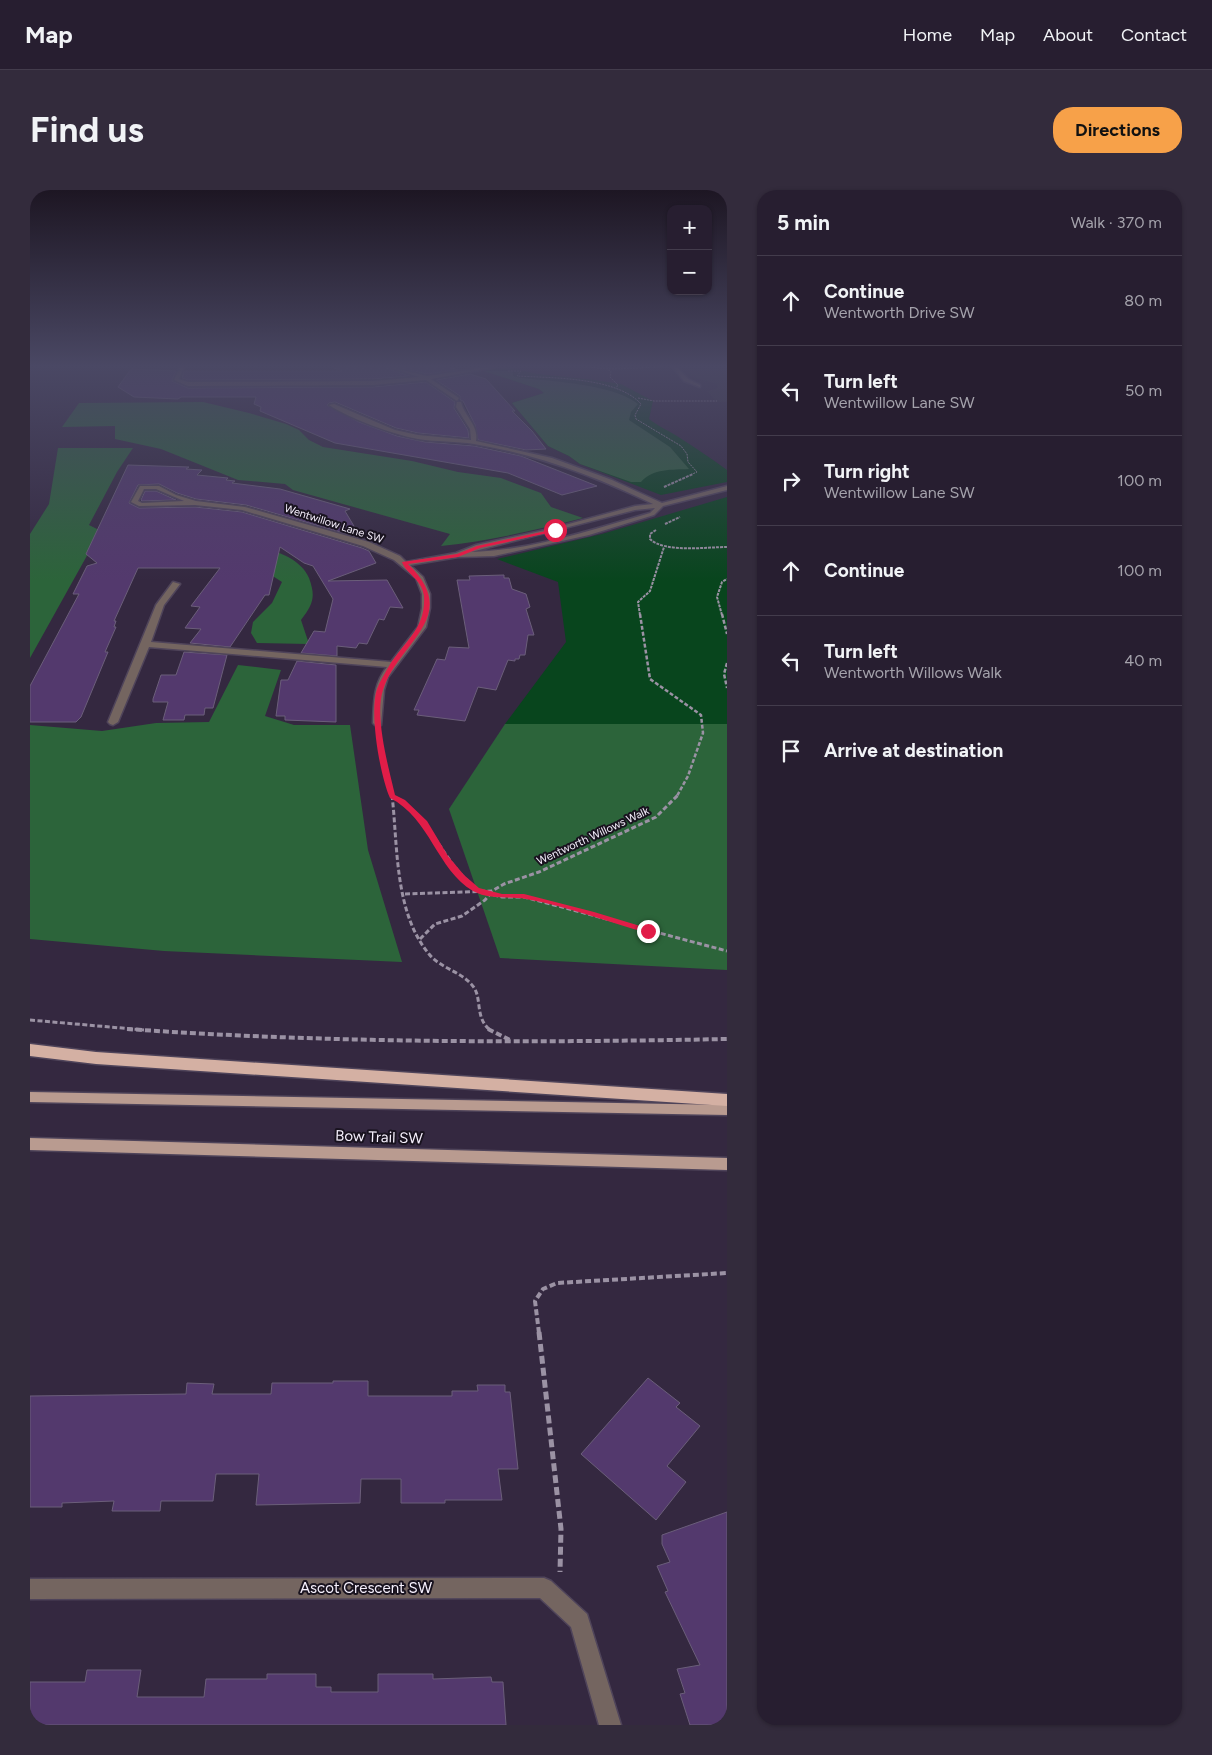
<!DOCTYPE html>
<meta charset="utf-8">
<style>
:root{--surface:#271e30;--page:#332b3c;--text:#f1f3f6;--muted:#a4a2ab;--line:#433c4c;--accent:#f7a149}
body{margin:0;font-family:Figtree,sans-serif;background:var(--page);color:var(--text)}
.controls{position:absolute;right:15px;top:15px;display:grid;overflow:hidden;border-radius:10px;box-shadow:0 1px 4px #0004}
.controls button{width:45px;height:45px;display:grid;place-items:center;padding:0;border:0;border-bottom:1px solid var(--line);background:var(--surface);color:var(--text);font:25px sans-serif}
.stop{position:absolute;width:15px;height:15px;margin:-11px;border:4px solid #e11d48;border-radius:50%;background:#fff}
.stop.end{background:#e11d48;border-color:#fff;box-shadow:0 1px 5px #0008}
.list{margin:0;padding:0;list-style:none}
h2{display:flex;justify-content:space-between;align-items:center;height:65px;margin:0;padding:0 20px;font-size:21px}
h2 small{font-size:16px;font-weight:400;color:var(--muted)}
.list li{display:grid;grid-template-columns:32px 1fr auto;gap:15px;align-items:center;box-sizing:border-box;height:90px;padding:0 20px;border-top:1px solid var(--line)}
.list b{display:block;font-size:19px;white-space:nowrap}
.list p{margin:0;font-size:16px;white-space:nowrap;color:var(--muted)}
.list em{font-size:16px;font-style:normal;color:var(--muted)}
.icon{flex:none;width:28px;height:28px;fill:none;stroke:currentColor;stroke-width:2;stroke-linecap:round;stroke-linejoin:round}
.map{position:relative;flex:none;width:697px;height:1535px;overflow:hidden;border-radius:20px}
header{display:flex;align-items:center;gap:30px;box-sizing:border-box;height:70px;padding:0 25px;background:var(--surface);border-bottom:1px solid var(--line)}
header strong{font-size:24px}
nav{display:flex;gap:28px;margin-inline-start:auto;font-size:18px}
.intro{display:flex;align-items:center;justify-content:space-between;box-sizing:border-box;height:120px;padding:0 30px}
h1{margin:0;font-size:35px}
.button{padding:12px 22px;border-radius:20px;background:var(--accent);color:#111;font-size:18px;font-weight:700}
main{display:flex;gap:30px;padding:0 30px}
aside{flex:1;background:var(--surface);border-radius:20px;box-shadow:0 1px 4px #0004}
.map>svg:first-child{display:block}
.education{fill:#393242}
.green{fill:#08451d}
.forest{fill:#2c643a}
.building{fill:#53396d;stroke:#6b5e7a}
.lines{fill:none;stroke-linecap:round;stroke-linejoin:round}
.minor-casing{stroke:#4f445a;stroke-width:3}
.major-casing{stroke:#4f445a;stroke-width:3}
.highway-casing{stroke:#4f445a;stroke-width:3}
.path-far5{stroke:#9b92a4;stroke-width:1;stroke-dasharray:2 1;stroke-linecap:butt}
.path-far4{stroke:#9b92a4;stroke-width:2;stroke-dasharray:3 1;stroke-linecap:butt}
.path-far3{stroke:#9b92a4;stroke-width:2.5;stroke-dasharray:4 2;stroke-linecap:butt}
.path-far2{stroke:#9b92a4;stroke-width:3;stroke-dasharray:5 2.5;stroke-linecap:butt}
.path-far1{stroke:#9b92a4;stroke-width:4;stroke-dasharray:6 3;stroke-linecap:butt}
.path{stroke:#9b92a4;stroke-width:5;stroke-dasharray:8 4;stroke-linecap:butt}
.minor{fill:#746560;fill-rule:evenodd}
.major{fill:#b99b90;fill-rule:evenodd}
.highway{fill:#d4b0a3;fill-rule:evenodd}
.route{fill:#e11d48}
.labels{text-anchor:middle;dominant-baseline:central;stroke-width:4;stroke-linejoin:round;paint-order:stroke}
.far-street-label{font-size:11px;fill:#f6f0fd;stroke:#19131f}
.near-street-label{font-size:15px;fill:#f6f0fd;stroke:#19131f}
</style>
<header>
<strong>Map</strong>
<nav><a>Home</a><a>Map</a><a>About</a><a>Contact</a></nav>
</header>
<div class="intro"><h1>Find us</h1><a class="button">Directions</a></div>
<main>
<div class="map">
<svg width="697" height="1535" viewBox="0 0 697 1535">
<rect width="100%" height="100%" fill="#342840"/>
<path class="education" d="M653,177H697V212H687L677,201L688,198L687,194L663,187Z"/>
<g class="green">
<path d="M478,177L507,184L565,190L591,194L623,211L619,229C629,237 640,241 650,248C666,258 682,269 697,280V292L631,305L550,274L539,266L518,256L482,213L514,203L509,199L454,181Z"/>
<path d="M697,307V535L475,534L536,452L528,392L467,369L572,344Z"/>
</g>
<g class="forest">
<path d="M454,181H480L483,183V186C493,189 503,189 514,190C540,193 587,197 608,214L601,222L599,230L640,257L659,279C642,280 623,278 611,292H601L550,274L539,266L518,256L482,213L514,203L509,199Z"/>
<path d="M173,212L219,223L256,234L269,240L279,250L293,257L382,271L428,282L471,288L511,303L521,317L553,328C506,340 460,351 411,356L420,344L263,300L255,294L208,290L131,259L85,249V236L32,237L49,213Z"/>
<path d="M28,258H103L87,282L59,335L71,341C97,343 124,346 150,348C185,351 264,351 279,388C286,407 283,414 271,430L279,454L227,453L221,443L223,432L242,413L252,392L238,383L59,362L0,468V344L19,314Z"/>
<path d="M208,475L251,480L235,526L264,535H320L338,660L372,772L134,761L0,749V535L72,541L126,533L179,532Z"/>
<path d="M475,534H697V780L470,768L419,619Z"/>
</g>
<g class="building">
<path d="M302,177H357L358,179L380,186L343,189L158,190L152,188L154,181H312Z"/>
<path d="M365,177H419L428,180L397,184Z"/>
<path d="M101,179L146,181L142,191L158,198L343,197L396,192L425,212L424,218L438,240L439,248L388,243L366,238L305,212L299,213L297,215L329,232L367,246L395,252L444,256L491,266L567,296L532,305L478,283L305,253L230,221L231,217L224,214L226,207H151L148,209L104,207L88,197Z"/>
<path d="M440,184L456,189L485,221H482L502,241L516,259L496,260L448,250L445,235L433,211L430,210V206L406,190Z"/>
<path d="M98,275L159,277L156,279L172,280L167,285L198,288L196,290L205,291L202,293L250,299L320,319L315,321L331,348L216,315L166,309L147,303L129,294L108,295L99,313L109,318L165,317L212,322L332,358L339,361L346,373L298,391L357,390L373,418L360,417L354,430L349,429L337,454L329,453L326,458L307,456V466L271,463L284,441L295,442L303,409L283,376L274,373L250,357L239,405H235L200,457L160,453L171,439L155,438L170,417L161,416L190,378H108L84,431H86L84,437H86L75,462H78L51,527L46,532H0V496L49,404H43L57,376L67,373L56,364Z"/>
<path d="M115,301H126L146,310L112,311L111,310Z"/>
<path d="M474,385V388H479L482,399L496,404L500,417L496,419L504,445H498L495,465H490L489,469H485V471L478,470L466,500L448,497L435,531L387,525L389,520H384L407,469L415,470L419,457L439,458L427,390H440L439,386Z"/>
<path d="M154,462L197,465L183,518H175L174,525H155L154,530H133L138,512H123V509L131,485H146Z"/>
<path d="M267,471L306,475V532L255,530V526H246L251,490H258Z"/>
<path d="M618,1188L650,1213L646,1217L670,1236L637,1276L656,1292L626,1330L551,1264Z"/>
<path d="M303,1191H338V1206H422V1201H448L447,1195H475V1202H480L488,1279H468L472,1310H415V1313H371V1289H331L330,1313L226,1315L229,1284H186L183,1311H131L130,1321H82L84,1311L32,1313V1317H0V1206L156,1204L157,1193L184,1194L182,1204H241L242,1193H303Z"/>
<path d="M697,1322V1535H660L650,1504L655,1503L647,1479L670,1475L635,1402L638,1401L627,1376L640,1372L632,1354V1345Z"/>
<path d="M57,1480H111L107,1507H174L176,1489H237V1484H286V1497H301V1502H348V1484H403V1489L461,1487L462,1492H473L476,1535H0V1492H55Z"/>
</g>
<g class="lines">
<g class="minor-casing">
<g id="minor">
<path d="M150,177H154L149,189L158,192L343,191L389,187L359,177L397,186L458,177H466L401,189L429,208L427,211L396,190L343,195L158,196L144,190Z"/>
<path d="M643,177H647L658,189L670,195V197L654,191Z"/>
<path d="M427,212H431C434,226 449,235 446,251L522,268L582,290L632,313L697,296V300L633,316L624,325L559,345L464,366L428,367L380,375L393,387L400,404V418L396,437L358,487L354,500L351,535H345L343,533C344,512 343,495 357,477L119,457L88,532L83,535L80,534L78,532L126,415L143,392L150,394L134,415L121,452L361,472L388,437L392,418V404L386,388L364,370L333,356L212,320L165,315L109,316L101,312L110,296H129L146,305L166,311L215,317L339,352L370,366L376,372L426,363L446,355L524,338L605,316L623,314C564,286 509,265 444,254C426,251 406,252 388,249C365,245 318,228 299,215L304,214L365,240L388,245L441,250L440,239L426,217ZM114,299H126L154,311L112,313L108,311ZM625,318L620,323C564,339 499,361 441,362L605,320Z"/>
<path d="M514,1388L521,1391L557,1424L591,1535H569L541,1437L510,1408L0,1409V1389Z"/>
</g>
</g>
<g class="major-casing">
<g id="major">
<path d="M0,902L697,915V925L0,912Z"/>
<path d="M0,948L697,968V980L0,960Z"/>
</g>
</g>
<g class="highway-casing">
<path id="highway" d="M0,854L66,862L697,904V916L66,874L0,866Z"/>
</g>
<g class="path-far5">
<path d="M555,177L582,179L631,177"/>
<path d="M578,180L581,181L580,187L588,195L586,198"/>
<path d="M478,181H491L487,186C522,188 587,187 611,214L605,225L606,229L651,256L657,264L658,272L667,282L660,285"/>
<path d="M608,208L624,211H687"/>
</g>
<g class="path-far4">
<path d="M634,297L663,284"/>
<path d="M635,334L650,327"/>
<path d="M626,340L620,344V349C634,363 678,357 697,357"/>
<path d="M610,425L608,412L620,401L634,357"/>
<path d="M692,425L687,407L692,392L697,389"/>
</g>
<g class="path-far3">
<path d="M610,424L620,489L671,525L673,543L658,586L647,606"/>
<path d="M692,424L697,444"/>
<path d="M697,473L694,484L697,498"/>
<path d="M350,549L362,606"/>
</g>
<g class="path-far2">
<path d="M362,605C368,656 364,722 399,764C410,778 430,781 442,795C453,807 444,827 460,840"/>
<path d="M362,606C403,626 412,676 450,701"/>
<path d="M456,703L472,707H494L697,761"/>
<path d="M375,704L462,701L474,694L509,682L626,627L648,605"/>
<path d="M390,749L405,734L432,726L455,710L460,704"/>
<path d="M0,830L114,840"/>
</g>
<g class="path-far1">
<path d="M97,839C297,853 497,853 697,849"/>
<path d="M458,839L482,851"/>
<path d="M509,1143L505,1111L513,1099L527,1093L697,1083"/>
</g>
<path class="path" d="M509,1142L531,1339L530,1382"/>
<use href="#minor" class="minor"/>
<use href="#major" class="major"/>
<use href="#highway" class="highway"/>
</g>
<linearGradient id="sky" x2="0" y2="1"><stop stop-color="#1d1623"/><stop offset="0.45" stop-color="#4a4864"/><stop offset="1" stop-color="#4a4864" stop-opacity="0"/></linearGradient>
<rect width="697" height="391" fill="url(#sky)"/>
<path class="route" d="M525,339L527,341L450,358L428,367L378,374C433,427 368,452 353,500C344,526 359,579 365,605L375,610L397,631L418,666L434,685L449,698L472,704H494L564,722L620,739V742L618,743C577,732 537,716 496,709C478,706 459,710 443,701C407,680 400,628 360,608C350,586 339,522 347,499C350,491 355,483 359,476C374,451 396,439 394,406C392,389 376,384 372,372L427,364L447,356Z"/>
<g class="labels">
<g class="far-street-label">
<text transform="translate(304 334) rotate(18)">Wentwillow Lane SW</text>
<text transform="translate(563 646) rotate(-25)">Wentworth Willows Walk</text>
</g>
<g class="near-street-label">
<text transform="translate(349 947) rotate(2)">Bow Trail SW</text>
<text x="336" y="1398">Ascot Crescent SW</text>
</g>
</g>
</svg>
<div class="controls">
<button>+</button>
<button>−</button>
</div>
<div class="stop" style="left:525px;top:340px"></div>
<div class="stop end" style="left:618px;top:741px"></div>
</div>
<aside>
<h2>5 min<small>Walk · 370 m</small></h2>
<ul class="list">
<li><svg class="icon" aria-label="ahead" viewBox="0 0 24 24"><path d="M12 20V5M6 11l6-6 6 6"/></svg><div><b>Continue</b><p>Wentworth Drive SW</p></div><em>80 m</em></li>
<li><svg class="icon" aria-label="left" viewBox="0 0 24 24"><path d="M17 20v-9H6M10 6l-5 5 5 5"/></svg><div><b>Turn left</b><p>Wentwillow Lane SW</p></div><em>50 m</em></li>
<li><svg class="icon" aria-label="right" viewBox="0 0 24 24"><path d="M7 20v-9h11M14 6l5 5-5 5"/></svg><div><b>Turn right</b><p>Wentwillow Lane SW</p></div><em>100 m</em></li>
<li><svg class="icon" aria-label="ahead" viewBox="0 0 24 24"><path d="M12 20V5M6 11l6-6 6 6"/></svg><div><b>Continue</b></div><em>100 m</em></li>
<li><svg class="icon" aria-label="left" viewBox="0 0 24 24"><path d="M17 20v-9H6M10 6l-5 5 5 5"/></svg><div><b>Turn left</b><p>Wentworth Willows Walk</p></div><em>40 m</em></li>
<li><svg class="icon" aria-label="arrive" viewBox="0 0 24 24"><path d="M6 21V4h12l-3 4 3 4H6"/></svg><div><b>Arrive at destination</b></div></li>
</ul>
</aside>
</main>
